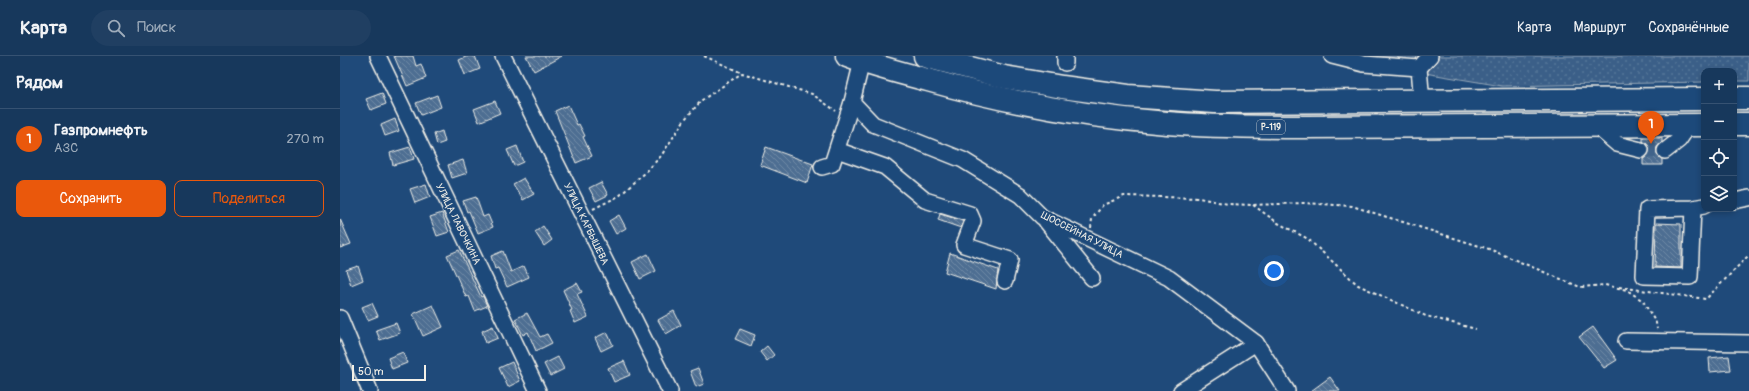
<!DOCTYPE html>
<html lang="ru">
<meta charset="utf-8">
<style>
:root{--surface:#17385c;--page:#203f62;--text:#f1f3f6;--muted:#9eacbb;--line:#365272;--accent:#ea580c}
body{margin:0;font-family:Pangolin,sans-serif;background:var(--page);color:var(--text)}
.controls{position:absolute;right:12px;top:12px;display:grid;overflow:hidden;border-radius:8px;box-shadow:0 2px 6px #0003}
.controls button{width:36px;height:36px;display:grid;place-items:center;padding:0;border:0;border-bottom:1px solid var(--line);background:var(--surface);color:var(--text);font:20px sans-serif}
.scale{position:absolute;left:12px;bottom:10px;width:74px;box-sizing:border-box;padding-left:4px;border:2px solid #f4f1e8;border-top:0;font-size:11px;line-height:14px;white-space:nowrap;color:#f4f1e8;-webkit-text-stroke:3px #1f4a7a;paint-order:stroke}
.you{position:absolute;left:934px;top:215px;width:14px;height:14px;margin:-10px;border:3px solid #fff;border-radius:50%;background:#1a73e8;box-shadow:0 0 0 6px #1a73e833}
.badge{display:grid;place-items:center;width:26px;height:26px;border-radius:50%;background:var(--accent);color:#fff;font-size:13px;font-weight:700}
.pin{position:absolute;translate:-50% -33px;filter:drop-shadow(0 1px 2px #0008)}
.pin::after{content:'';position:absolute;top:21px;width:14px;height:12px;background:inherit;clip-path:polygon(0 0,100% 0,50% 100%)}
.list{margin:0;padding:0;list-style:none}
h2{display:flex;justify-content:space-between;align-items:center;height:52px;margin:0;padding:0 16px;font-size:17px}
h2 small{font-size:13px;font-weight:400;color:var(--muted)}
.list li{display:grid;grid-template-columns:26px 1fr auto;gap:12px;align-items:center;box-sizing:border-box;height:60px;padding:0 16px;border-top:1px solid var(--line)}
.list b{display:block;font-size:15px;white-space:nowrap}
.list p{margin:0;font-size:13px;white-space:nowrap;color:var(--muted)}
.list em{font-size:13px;font-style:normal;color:var(--muted)}
.actions{display:flex;gap:8px;padding:12px 16px}
.actions a{flex:1;padding:9px 0;border:1px solid var(--accent);border-radius:8px;text-align:center;font-size:14px;color:var(--accent)}
.actions .main{background:var(--accent);color:#fff}
.icon{flex:none;width:22px;height:22px;fill:none;stroke:currentColor;stroke-width:2;stroke-linecap:round;stroke-linejoin:round}
.map{position:relative;flex:none;width:1409px;height:335px;overflow:hidden}
header{display:flex;align-items:center;gap:24px;box-sizing:border-box;height:56px;padding:0 20px;background:var(--surface);border-bottom:1px solid var(--line)}
header strong{font-size:19px}
nav{display:flex;gap:22px;margin-inline-start:auto;font-size:14px}
.search{width:280px;height:36px;background:var(--page);display:flex;align-items:center;gap:10px;box-sizing:border-box;padding:0 14px;border-radius:22px;color:var(--muted);font-size:15px}
main{display:flex}
aside{flex:1;background:var(--surface)}
.map>svg:first-child{display:block}
.green{fill:url(#green-dots);stroke:#97a8b8}
.building{fill:url(#building-back-hatch);stroke:#f4f1e8}
.lines{fill:none;stroke-linecap:round;stroke-linejoin:round}
.minor-tunnel{stroke:#3f638a;stroke-width:15;stroke-dasharray:15 8;stroke-linecap:butt}
.minor-casing{stroke:#f4f1e8;stroke-width:18}
.highway-casing{stroke:#f4f1e8;stroke-width:25}
.path{stroke:#f4f1e8;stroke-width:2;stroke-dasharray:3 3;stroke-linecap:butt}
.minor{stroke:#1f4a7a;stroke-width:15}
.highway{stroke:#1f4a7a;stroke-width:22}
.labels{text-anchor:middle;dominant-baseline:central;stroke-width:3.5;stroke-linejoin:round;paint-order:stroke}
.shield{fill:#1f4a7a;stroke:#b4bfc7;stroke-width:1}
.shield-label{font-size:9px;font-weight:bold;fill:#f4f1e8}
.street-label{font-size:10px;fill:#f4f1e8;stroke:#1f4a7a}
</style>
<header>
<strong>Карта</strong>
<div class="search"><svg class="icon" aria-label="search" viewBox="0 0 24 24"><circle cx="10" cy="10" r="6"/><path d="M15 15l6 6"/></svg>Поиск</div>
<nav><a>Карта</a><a>Маршрут</a><a>Сохранённые</a></nav>
</header>
<main>
<aside>
<h2>Рядом<small></small></h2>
<ul class="list">
<li><span class="badge">1</span><div><b>Газпромнефть</b><p>АЗС</p></div><em>270 m</em></li>
</ul>
<div class="actions"><a class="main">Сохранить</a><a>Поделиться</a></div>
</aside>
<div class="map">
<svg width="1409" height="335" viewBox="0 0 1409 335">
<defs>
<pattern id="green-dots" width="8" height="8" patternUnits="userSpaceOnUse"><rect width="8" height="8" fill="#3a5f88"/><path d="M2 2h.1M6 6h.1" fill="none" stroke="#577699" stroke-width="1.8" stroke-linecap="round"/></pattern>
<pattern id="building-back-hatch" width="6" height="6" patternUnits="userSpaceOnUse"><rect width="6" height="6" fill="#4d6e92"/><path d="M-1 5l2 2M0 0l6 6M5-1l2 2" fill="none" stroke="#708aa6"/></pattern>
</defs>
<rect width="100%" height="100%" fill="#1f4a7a"/>
<filter id="ink" filterUnits="userSpaceOnUse"><feTurbulence type="fractalNoise" baseFrequency=".025" numOctaves="2"/><feDisplacementMap in="SourceGraphic" scale="8" xChannelSelector="R" yChannelSelector="G"/><feConvolveMatrix kernelMatrix="1 2 1 2 8 2 1 2 1" color-interpolation-filters="sRGB"/></filter>
<g filter="url(#ink)">
<path class="green" d="M983,0H1409V25H1394V15H1364V26L1162,30Z"/>
<g class="building">
<path d="M54,0H73L76,10L81,8L86,22L67,30Z"/>
<path d="M128,0H135L140,13L125,19L119,4Z"/>
<path d="M186,0H222L194,15Z"/>
<path d="M42,37L46,48L31,54L26,43Z"/>
<path d="M97,39L101,51L81,59L76,47Z"/>
<path d="M155,45L160,57L139,66L134,53Z"/>
<path d="M228,49L237,69L239,68L245,80L243,81L252,100L236,107L215,55Z"/>
<path d="M55,63L59,75L45,80L41,69Z"/>
<path d="M102,75L105,86L97,89L94,78Z"/>
<path d="M1303,82H1322V86L1317,91L1316,96L1318,100L1322,103V109H1303V103L1308,100L1310,96V91L1303,85Z"/>
<path d="M177,90L183,106L174,110L167,94Z"/>
<path d="M70,91L74,103L53,109L50,97Z"/>
<path d="M426,91L473,108L467,127L420,109Z"/>
<path d="M123,104L127,117L112,122L108,109Z"/>
<path d="M184,122L194,138L183,144L173,128Z"/>
<path d="M261,126L268,139L256,145L249,132Z"/>
<path d="M86,128L90,141L75,147L70,133Z"/>
<path d="M136,141L143,161L148,159L153,171L138,177L129,155L127,156L123,145Z"/>
<path d="M102,157L109,176L97,180L90,161Z"/>
<path d="M600,158L623,165L621,172L598,164Z"/>
<path d="M279,159L286,172L276,178L269,165Z"/>
<path d="M0,163L11,188L0,192Z"/>
<path d="M1316,167L1341,168V212L1315,211Z"/>
<path d="M203,170L212,184L204,190L195,176Z"/>
<path d="M119,194L141,241L143,240L147,250L135,255L129,240L126,241L107,199Z"/>
<path d="M163,195L171,216L184,210L189,221L167,231L158,212L155,213L151,200Z"/>
<path d="M610,197L658,214L656,233L605,216Z"/>
<path d="M308,198L316,215L300,223L292,206Z"/>
<path d="M18,210L23,224L11,229L6,214Z"/>
<path d="M237,227L242,236L237,238L248,261L235,267L230,255L232,254L223,234Z"/>
<path d="M32,247L38,260L28,264L22,251Z"/>
<path d="M93,249L103,271L83,280L73,258Z"/>
<path d="M334,255L341,269L326,278L318,264Z"/>
<path d="M187,257L200,281L207,278L212,287L196,295L188,276L183,279L175,263Z"/>
<path d="M56,267L60,277L40,284L36,274Z"/>
<path d="M153,270L158,282L146,287L142,275Z"/>
<path d="M1253,271L1277,304L1264,312L1239,281Z"/>
<path d="M400,273L415,279L411,290L395,283Z"/>
<path d="M267,276L273,289L261,295L255,282Z"/>
<path d="M427,290L434,299L427,305L420,296Z"/>
<path d="M63,296L67,307L52,313L48,302Z"/>
<path d="M1389,300L1391,314L1370,316L1369,302Z"/>
<path d="M218,301L224,313L210,320L204,308Z"/>
<path d="M284,305L290,319L274,326L268,312Z"/>
<path d="M172,306L180,325L168,331L159,312Z"/>
<path d="M358,312L364,328L356,331L350,315Z"/>
<path d="M990,321L1000,335H971Z"/>
</g>
<g class="lines">
<path class="minor-tunnel" d="M1301,94L1325,95"/>
<g class="minor-casing">
<g id="minor">
<path d="M38,0L198,335"/>
<path d="M163,0L330,335"/>
<path d="M725,0V7"/>
<path d="M992,0L1024,8L1079,12L1082,46"/>
<path d="M1079,12L1090,0"/>
<path d="M512,46L533,68L623,104L680,139L702,161L829,222L916,287L947,335"/>
<path d="M1256,70L1277,88L1301,94"/>
<path d="M497,94L545,111L585,144L630,158L633,165L624,189L670,204L665,225"/>
<path d="M1325,95L1339,84L1349,69"/>
<path d="M482,111L492,108L512,46L522,5"/>
<path d="M1394,145L1409,142"/>
<path d="M1353,152L1350,221L1304,220L1307,153L1353,152L1364,150"/>
<path d="M706,165L752,222"/>
<path d="M0,262L30,335"/>
<path d="M1286,285L1409,287"/>
<path d="M841,335L916,287"/>
</g>
</g>
<g class="highway-casing">
<g id="highway">
<path d="M507,0C533,10 561,17 588,24C666,46 746,61 827,67C873,71 920,71 966,71L1364,69"/>
<path d="M585,0L664,21L722,31L788,40L875,46L1364,43"/>
<path d="M1394,42H1409"/>
<path d="M1394,68H1409"/>
</g>
</g>
<g class="path">
<path d="M364,0L402,17"/>
<path d="M913,149L938,167L968,183L1018,229L1086,260L1136,273"/>
<path d="M253,153L279,140L305,117L321,100L345,63L362,44L402,17L472,38L496,55"/>
<path d="M751,172L752,163L763,149L784,140L859,142L888,148L913,149L964,147L1012,150L1149,193L1240,231L1265,229L1287,234L1303,245L1316,267L1317,273"/>
<path d="M1279,231L1366,243L1409,199"/>
</g>
<use href="#minor" class="minor"/>
<use href="#highway" class="highway"/>
</g>
</g>
<g class="labels">
<rect class="shield" x="917" y="64" width="28" height="14" rx="3"/>
<g class="shield-label">
<text x="931" y="71">Р-119</text>
</g>
<g class="street-label">
<text transform="translate(118 168) rotate(64)">УЛИЦА ЛАВОЧКИНА</text>
<text transform="translate(246 168) rotate(64)">УЛИЦА КАРБЫШЕВА</text>
<text transform="translate(742 179) rotate(27)">ШОССЕЙНАЯ УЛИЦА</text>
</g>
</g>
</svg>
<div class="controls">
<button>+</button>
<button>−</button>
<button><svg class="icon" aria-label="locate" viewBox="0 0 24 24"><circle cx="12" cy="12" r="6"/><path d="M12 2v4M12 18v4M2 12h4M18 12h4"/></svg></button>
<button><svg class="icon" aria-label="layers" viewBox="0 0 24 24"><path d="M12 4l9 5-9 5-9-5zM3 14l9 5 9-5"/></svg></button>
</div>
<div class="scale">50 m</div>
<div class="you"></div>
<div class="pin badge" style="left:1311px;top:88px">1</div>
</div>
</main>
